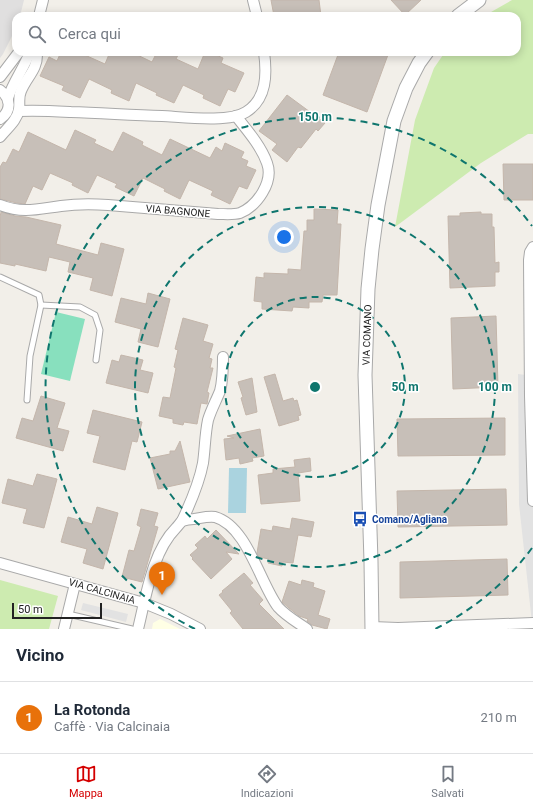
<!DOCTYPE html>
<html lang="it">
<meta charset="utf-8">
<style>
:root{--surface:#fff;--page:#f6f6f7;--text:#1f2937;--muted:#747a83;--line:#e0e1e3;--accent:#d40000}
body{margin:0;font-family:Roboto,sans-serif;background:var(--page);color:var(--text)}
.scale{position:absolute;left:12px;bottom:10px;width:90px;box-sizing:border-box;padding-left:4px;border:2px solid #222;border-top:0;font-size:11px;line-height:14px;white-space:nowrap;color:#222;-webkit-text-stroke:3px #fff;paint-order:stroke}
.you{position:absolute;left:284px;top:237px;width:14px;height:14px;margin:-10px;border:3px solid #fff;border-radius:50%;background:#1a73e8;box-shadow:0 0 0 6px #1a73e833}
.badge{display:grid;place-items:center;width:26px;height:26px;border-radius:50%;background:var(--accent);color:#fff;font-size:13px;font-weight:700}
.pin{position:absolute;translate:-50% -33px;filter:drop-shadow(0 1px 2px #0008)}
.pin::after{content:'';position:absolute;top:21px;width:14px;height:12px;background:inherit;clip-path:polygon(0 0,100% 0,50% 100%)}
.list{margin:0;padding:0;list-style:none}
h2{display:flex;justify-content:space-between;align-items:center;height:52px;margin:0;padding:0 16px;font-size:17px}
h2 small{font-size:13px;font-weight:400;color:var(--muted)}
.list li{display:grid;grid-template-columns:26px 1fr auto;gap:12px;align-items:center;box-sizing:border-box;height:72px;padding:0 16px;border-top:1px solid var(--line)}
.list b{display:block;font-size:15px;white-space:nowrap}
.list p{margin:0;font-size:13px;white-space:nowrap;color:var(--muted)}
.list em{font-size:13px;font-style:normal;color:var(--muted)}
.icon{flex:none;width:22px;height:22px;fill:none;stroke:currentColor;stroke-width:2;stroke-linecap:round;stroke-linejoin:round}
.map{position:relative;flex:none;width:533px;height:629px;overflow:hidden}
.search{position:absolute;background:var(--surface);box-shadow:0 2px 10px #0003;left:12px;right:12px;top:12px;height:44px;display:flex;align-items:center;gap:10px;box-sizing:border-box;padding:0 14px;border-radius:12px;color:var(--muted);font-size:15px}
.sheet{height:124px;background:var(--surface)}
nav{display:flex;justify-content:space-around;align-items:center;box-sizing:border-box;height:56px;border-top:1px solid var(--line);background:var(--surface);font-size:11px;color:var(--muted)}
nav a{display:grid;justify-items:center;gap:2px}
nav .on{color:var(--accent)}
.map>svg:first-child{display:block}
.residential{fill:#e0dfdf}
.education{fill:#ffffe5}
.grass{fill:#cdebb0}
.pitch{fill:#88e0be}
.parking{fill:#e2e2e2}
.water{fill:#aad3df}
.building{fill:#c7bfb8;stroke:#c4b6ab}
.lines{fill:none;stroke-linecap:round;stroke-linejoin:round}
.service-casing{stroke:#a9a9a9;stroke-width:7}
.minor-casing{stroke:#a9a9a9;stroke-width:12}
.tertiary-casing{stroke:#a9a9a9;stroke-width:15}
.service{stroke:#fff;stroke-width:5}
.minor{stroke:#fff;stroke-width:10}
.tertiary{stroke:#fff;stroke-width:13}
.ring{fill:none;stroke:#0f766e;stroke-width:2;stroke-dasharray:7 5}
.labels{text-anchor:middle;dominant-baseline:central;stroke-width:3;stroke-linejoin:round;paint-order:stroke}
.street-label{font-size:10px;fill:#222;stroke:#fff}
.transit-label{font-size:10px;font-weight:bold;fill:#164399;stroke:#fff;text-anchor:start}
.centre{fill:#0f766e;stroke:#fff;stroke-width:2}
.ring-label{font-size:12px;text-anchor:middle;font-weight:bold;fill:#0f766e;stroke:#fff;stroke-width:3;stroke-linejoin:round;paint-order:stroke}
</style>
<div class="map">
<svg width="533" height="629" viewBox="0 0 533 629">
<rect width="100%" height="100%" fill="#f2efe9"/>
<path class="residential" d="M0,0H24L20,16H16V28L3,54L0,58Z"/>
<path class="education" d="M160,619L180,629H152L153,623Z"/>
<g class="grass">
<path d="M512,0H533V134H528L481,163L395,227L415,120L434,68L445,52H517V16H484Z"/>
<path d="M0,580L58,596L49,629H0Z"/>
</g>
<path class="pitch" d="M56,312L85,319L70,381L41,374Z"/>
<g class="parking">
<path d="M518,374L533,376V623H532L519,504Z"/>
<path d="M83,603L128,614L126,622L81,610Z"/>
</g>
<path class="water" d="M229,468H247L246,513H228Z"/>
<g class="building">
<path d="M271,0H319L321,16H274Z"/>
<path d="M391,0H421L405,15Z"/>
<path d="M61,52H78L105,64L110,52H131L152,62L157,52H170L178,55L176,59L198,69L205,52H209L223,58L221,63L244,73L235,92L228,89L220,106L203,98L204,95L183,85L174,103L156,95L157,93L136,83L129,101L111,93L112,90L89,79L80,98L62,90L64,86L40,76L49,57L57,61Z"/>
<path d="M339,52H389L367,112L323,95Z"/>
<path d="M287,95L325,123L318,131L316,129L301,148L298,147L287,162L272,150L277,144L259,131Z"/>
<path d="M75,130L96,140L94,143L113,152L123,132L143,142L142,145L162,155L170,139L210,158L216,147L222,151L225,143L244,152L241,158L248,161L246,166L256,170L247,189L239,186L230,204L211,195L213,191L189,180L180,199L164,191L165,189L143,178L134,196L115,187L117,184L97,175L88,193L72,185L73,183L50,173L42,190L33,186L25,204L17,203L0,199V167L3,162L6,163L13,149L19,152L28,132L66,150Z"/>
<path d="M503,164H533V200H504Z"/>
<path d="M314,209L338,210L337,224H341L337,295H323L322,302H309V308L293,307L292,311L262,309V302L254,301L256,277L264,278V273L288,274V269L301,270L304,231H307V220H314Z"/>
<path d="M1,212L15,216L26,217L61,225L56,244L98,255L101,243L124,249L112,296L90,290L93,278L68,272L70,262L49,257L46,271L15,264V266L0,263V217Z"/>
<path d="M481,212V214H492V227H494L495,263L499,262V272H495V286L450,288L448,216H460V213Z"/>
<path d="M148,293L170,299L158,347L138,342L141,329L115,322L121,298L146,304Z"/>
<path d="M496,316L498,387L453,389L451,318Z"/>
<path d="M183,318L208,325L203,341L213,344L209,358L212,359L210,368H213L207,392L209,393L207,404L201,403L197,424L184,422L183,425L173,423V419L159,416L163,397L170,398L176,368L174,367L178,350L175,349Z"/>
<path d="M121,355L143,360L140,370L153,373L148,393L106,383L112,360L119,362Z"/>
<path d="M275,374L283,401L293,398L294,401L297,400L301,415L298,416L299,420L279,426L264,377Z"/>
<path d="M252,378L257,412L246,415L241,398L243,397L238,382Z"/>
<path d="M41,396L65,403L57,428L69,431L63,451L16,438L22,418L33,421Z"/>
<path d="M93,410L142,422L137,442L132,441L125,470L93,462L100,436L87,433Z"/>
<path d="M505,418V455L398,456L397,419Z"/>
<path d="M260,429L264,456L252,458L253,461L240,464L239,458L226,460L224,439L234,438L227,436Z"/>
<path d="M180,441L190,482L158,489L150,458L170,454V451H175Z"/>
<path d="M310,458L311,471L298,473L300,501L261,504L258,475L273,473V469L295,467L294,460Z"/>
<path d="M37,474L57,479L44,528L23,523L27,509L2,503L8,479L33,486Z"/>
<path d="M506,489L507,525L398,527L397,491Z"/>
<path d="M97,507L118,513L103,569L83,563L87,549L61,542L68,517L92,524Z"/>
<path d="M141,509L158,513L154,526L158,527L142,582L122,577L129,550L134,551L141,527L137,525Z"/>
<path d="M292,518L314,522L311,537L298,535L293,563L283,562L282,566L268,563L269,559L259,557L257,553L261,529L272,531L273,526L290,529Z"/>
<path d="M216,530L239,554L226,552L232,559L211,579L192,559L193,558L190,555L198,548L195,545L205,536L207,539Z"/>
<path d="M507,559L508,595L400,598V562Z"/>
<path d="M244,573L253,583L250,585L263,600L259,604L284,629H243L230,613L232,611L219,595L223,592L222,591Z"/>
<path d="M302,580L314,583L313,587L325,591L318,615L330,619L327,629L312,625L307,621L308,619L299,616L289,608L282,602L289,581L301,585Z"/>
</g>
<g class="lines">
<g class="service-casing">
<g id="service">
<path d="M0,277L39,295L41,305L30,356L27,400"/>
<path d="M41,305L80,307L95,315L100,330L96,360"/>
<path d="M68,614L132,629"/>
</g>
</g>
<g class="minor-casing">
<g id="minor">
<path d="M253,0L257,16"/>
<path d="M39,16L43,0"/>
<path d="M0,77L19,52"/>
<path d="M0,90C11,98 12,111 0,119"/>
<path d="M8,98C13,82 24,68 30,52"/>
<path d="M19,111C36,110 53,111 71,112C101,113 131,115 162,116C183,117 229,123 246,112C267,99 267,74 264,52"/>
<path d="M0,137C7,128 17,121 19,109C20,103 18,97 21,91C27,76 38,70 37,52"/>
<path d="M0,205C23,214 38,209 61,206C76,204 92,204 108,205L218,214C225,214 233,215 240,213C257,206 274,182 267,163C261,146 247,130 236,116"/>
<path d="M533,247L530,252L529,260L530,396L533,501"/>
<path d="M182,521C191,502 199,484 203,463C205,449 205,434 208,420C211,410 216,401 220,391C223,380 223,369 223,357"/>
<path d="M0,563L144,603L171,614L200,629"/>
<path d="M372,627L398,628L533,623"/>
<path d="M64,629L75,584"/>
<path d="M138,629C146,597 152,552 176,528C178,526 180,523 182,521C185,520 191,519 194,519C201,518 208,516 215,517C247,526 260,583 278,607C286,616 297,622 307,629"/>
</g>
</g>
<g class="tertiary-casing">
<g id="tertiary">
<path d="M458,16L479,0"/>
<path d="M372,629L371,561L365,375L368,289L372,249L378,205L394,121L406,88L419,63L427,52"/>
</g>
</g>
<use href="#service" class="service"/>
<use href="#minor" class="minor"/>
<use href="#tertiary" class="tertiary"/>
</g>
<g class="ring">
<circle cx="315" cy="387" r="90"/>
<circle cx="315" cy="387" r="180"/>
<path d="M532 548A270 270 0 0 1 435 629M195 629A270 270 0 1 1 532 226"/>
</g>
<defs>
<g id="bus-bare" transform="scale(1.2)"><path d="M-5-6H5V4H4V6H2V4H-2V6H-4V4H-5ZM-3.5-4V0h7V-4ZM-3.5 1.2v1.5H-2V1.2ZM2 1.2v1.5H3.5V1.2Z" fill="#1a4fb4" stroke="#fff" stroke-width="2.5" paint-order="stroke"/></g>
</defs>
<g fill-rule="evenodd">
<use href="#bus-bare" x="360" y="519"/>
</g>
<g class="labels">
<g class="street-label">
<text transform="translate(178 211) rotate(5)">VIA BAGNONE</text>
<text transform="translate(367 335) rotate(-88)">VIA COMANO</text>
<text transform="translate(102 591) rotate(16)">VIA CALCINAIA</text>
</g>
<g class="transit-label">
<text x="372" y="519">Comano/Agliana</text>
</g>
</g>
<circle cx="315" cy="387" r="6" class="centre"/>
<g class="ring-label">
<text x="315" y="121">150 m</text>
<text x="405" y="391">50 m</text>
<text x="495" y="391">100 m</text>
</g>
</svg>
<div class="scale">50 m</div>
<div class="you"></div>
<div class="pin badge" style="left:162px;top:595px;background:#e8710a">1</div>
<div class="search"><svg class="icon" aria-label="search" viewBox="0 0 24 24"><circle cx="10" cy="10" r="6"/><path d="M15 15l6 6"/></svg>Cerca qui</div>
</div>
<section class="sheet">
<h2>Vicino<small></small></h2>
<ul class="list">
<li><span class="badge" style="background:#e8710a">1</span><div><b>La Rotonda</b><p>Caffè · Via Calcinaia</p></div><em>210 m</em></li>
</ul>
</section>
<nav>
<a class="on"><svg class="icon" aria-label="map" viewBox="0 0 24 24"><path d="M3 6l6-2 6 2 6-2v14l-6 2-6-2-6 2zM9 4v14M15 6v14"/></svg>Mappa</a>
<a><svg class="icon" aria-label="directions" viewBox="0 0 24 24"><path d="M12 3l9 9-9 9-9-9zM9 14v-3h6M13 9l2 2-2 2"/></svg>Indicazioni</a>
<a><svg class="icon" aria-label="saved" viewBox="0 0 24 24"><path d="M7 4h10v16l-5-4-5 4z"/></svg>Salvati</a>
</nav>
